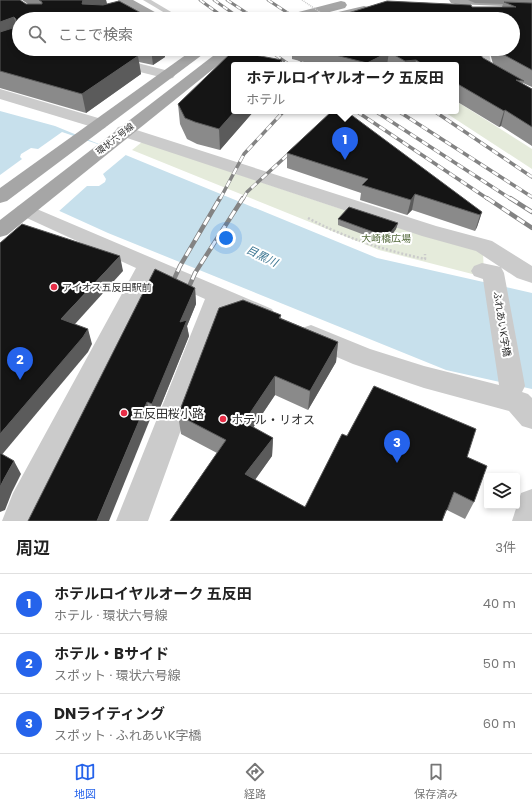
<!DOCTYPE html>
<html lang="ja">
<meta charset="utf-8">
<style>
:root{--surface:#fff;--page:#f2f2f2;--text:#222;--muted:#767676;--line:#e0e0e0;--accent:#2563eb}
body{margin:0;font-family:Poppins,"Noto Sans JP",sans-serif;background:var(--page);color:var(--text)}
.controls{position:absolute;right:12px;bottom:12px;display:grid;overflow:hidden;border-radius:4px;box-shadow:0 2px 6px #0003}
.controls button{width:36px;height:36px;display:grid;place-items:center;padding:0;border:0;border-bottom:1px solid var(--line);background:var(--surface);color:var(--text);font:20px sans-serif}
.you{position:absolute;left:226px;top:238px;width:14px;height:14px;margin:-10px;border:3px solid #fff;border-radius:50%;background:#1a73e8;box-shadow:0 0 0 6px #1a73e833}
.badge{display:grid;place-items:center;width:26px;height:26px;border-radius:50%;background:var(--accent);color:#fff;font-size:13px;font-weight:700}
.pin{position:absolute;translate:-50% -33px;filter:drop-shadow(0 1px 2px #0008)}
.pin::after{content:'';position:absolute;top:21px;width:14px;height:12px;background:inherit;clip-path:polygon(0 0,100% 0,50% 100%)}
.popup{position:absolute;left:231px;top:62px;width:228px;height:52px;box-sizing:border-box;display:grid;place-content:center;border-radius:4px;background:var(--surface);filter:drop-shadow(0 1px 3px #0005);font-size:13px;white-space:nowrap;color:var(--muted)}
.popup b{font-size:15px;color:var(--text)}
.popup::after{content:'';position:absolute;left:50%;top:100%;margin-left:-8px;border:8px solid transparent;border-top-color:var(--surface)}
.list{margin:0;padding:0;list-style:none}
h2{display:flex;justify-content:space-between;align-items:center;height:52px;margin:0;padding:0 16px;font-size:17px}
h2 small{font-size:13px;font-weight:400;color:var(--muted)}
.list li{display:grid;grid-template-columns:26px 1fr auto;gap:12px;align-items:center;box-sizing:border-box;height:60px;padding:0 16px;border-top:1px solid var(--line)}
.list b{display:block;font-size:15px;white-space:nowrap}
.list p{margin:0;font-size:13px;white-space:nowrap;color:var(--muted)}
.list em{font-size:13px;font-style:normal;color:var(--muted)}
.icon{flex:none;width:22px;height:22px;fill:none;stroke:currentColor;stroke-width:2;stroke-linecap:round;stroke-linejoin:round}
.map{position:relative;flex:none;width:532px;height:521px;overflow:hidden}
.search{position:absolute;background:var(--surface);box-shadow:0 2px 6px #0003;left:12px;right:12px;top:12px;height:44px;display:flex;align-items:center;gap:10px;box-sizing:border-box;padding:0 14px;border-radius:22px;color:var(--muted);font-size:15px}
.sheet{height:232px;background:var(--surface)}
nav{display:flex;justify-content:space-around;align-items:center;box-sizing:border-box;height:56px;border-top:1px solid var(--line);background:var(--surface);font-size:11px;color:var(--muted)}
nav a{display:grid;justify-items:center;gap:2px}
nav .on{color:var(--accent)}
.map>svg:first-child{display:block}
.green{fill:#e5ebdb}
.water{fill:#c7e0ec}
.pier{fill:#fff}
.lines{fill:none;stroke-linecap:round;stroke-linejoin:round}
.path{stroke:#cbcbcb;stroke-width:2.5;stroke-dasharray:2 2;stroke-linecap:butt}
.lane{fill:#cbcbcb;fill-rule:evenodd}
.street{fill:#cbcbcb;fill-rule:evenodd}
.primary{fill:#a6a6a6;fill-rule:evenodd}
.rail-far2-casing{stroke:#838383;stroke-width:3}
.rail-far1-casing{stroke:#838383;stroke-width:3.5}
.rail-casing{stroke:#838383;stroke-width:4.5}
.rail-far2{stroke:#fff;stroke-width:2;stroke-dasharray:5.5;stroke-linecap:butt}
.rail-far1{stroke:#fff;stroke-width:2.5;stroke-dasharray:7;stroke-linecap:butt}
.rail{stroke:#fff;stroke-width:3;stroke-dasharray:9;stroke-linecap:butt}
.path-bridge{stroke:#cbcbcb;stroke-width:1.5;stroke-dasharray:1 1;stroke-linecap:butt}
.wall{fill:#8a8a8a}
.shaded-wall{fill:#5b5b5b}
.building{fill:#151515;stroke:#5b5b5b}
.poi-dot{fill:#e72d46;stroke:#fff;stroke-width:1.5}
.labels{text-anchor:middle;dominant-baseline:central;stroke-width:4;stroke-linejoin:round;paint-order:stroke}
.far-street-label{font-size:9px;fill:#2e2e2e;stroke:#fff}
.park-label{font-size:10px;fill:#546a3b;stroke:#fff}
.poi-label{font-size:10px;fill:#2e2e2e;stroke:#fff;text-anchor:start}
.street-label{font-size:10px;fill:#2e2e2e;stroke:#fff}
.water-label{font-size:11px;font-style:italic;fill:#3b7591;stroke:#fff}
.near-poi-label{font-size:12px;fill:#2e2e2e;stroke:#fff;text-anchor:start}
</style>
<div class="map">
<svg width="532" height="521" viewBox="0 0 532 521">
<rect width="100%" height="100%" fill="#fff"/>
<g class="green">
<path d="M456,101L532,149V169L443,111H456Z"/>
<path d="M142,142L377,221L483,251L484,277L379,250L132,150Z"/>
</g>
<path class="water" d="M0,111L55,126L377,258L532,293V389L446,370L108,233L0,184Z"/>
<path class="pier" d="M62,132L127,154L103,174L106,179L105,182L99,186H87L58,212L0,186V175L22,159L20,157L21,154L31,148L38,149Z"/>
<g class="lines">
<path class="path" d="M308,218C345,238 384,250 425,259V254"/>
<path class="lane" d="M143,0H151L183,19H175Z"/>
<g class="street">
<path d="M58,49H82L173,72L175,75L173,78L168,79L60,52Z"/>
<path d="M474,49H488L492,67L532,89V100L526,98L480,72L478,69Z"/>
<path d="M0,89L105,120L107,124L105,128L99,129L0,99Z"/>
<path d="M124,126L436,226L492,241L532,266V283L517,278L476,251L422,236L118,135L115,131L118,127Z"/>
<path d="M25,204L272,309L275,315L272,321L263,324L225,308L148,521H116L205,299L154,276L38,509L34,521H2L13,493L136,268L18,214L15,210L18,206Z"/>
<path d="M482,263L501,267L504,273L525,386L522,392L528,394L532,398V429L522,426L509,411L424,388L353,364L302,342L299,335L302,328L311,325L370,349L424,366L499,385L483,279L474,276L471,271L474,266Z"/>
<path d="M532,489V521H512L521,493Z"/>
</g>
<g class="primary">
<path d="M118,0H133L162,16L163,19H148L120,3Z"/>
<path d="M449,0H532V7L455,4L451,3Z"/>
<path d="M341,1L345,2L347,5L345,8L303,19H282L283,16Z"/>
<path d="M364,6L368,7L370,10L368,13L342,19H320L321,16Z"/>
<path d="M194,49H210L7,201L0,203V188Z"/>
<path d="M222,49H238L7,235L0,237V220Z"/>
</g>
<g class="rail-far2-casing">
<g id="rail-far2">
<path d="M200,0L226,19"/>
<path d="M214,0L241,19"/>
<path d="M227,0L256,19"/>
<path d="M268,0L297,19"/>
<path d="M267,49L290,65"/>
<path d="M284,49L308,65"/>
</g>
</g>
<g class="rail-far1-casing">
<g id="rail-far1">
<path d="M356,111L488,199"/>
<path d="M375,111L511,199"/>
<path d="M398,111L532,197"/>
<path d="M434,111L532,177"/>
<path d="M220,199L244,154L284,111"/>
<path d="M243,199L247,192L295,148"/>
</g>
</g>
<g class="rail-casing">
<g id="rail">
<path d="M487,198L532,228"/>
<path d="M510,198L532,212"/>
<path d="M170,288L180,266L220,198"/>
<path d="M185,296L195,273L243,198"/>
</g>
</g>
<use href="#rail-far2" class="rail-far2"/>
<use href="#rail-far1" class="rail-far1"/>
<use href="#rail" class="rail"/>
<path class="path-bridge" d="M302,0L330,19"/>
</g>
<g class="wall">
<path d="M0,0L26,4H28L22,0H106L107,4L152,19H19V49H165V57L153,65L139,62L141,74L86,113L0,88Z"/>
<path d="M468,0H532V87L523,83V84L532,89V146L501,126L499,127L456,101V65H316L292,59V49H479L480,54L483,58L493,64L489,49H513V19H335V17L472,7H502L503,4L475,3Z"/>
<path d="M178,104L234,111H254L220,150L197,144L187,139L180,124Z"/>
<path d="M287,153L482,212L477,227L475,231L412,210L407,215L360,200L361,193L287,168Z"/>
<path d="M338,219L398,223L396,229L386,243L338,225Z"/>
<path d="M195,288L196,304L187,326L189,336L155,420L151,417L28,521Z"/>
<path d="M281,315V318L338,342L336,362L308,410L275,395L253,428L273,438L272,456L255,480L305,507L347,436L467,457L474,502L465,519L447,510L442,521H170L217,453L181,434L178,415Z"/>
</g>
<g class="shaded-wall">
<path d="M83,0H106L108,9L82,4Z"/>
<path d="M14,17L19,34L0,40V22Z"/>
<path d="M151,49H165V57L153,65Z"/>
<path d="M389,52L387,65H367V63Z"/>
<path d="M138,56L141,74L86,113L82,94Z"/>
<path d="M282,60V65H277Z"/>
<path d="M416,60L415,65H404L405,61Z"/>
<path d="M505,110L501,126L499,127L504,111Z"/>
<path d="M235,111H254L220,150L219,129Z"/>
<path d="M415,194L412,210L407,215L411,200Z"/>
<path d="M482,212L477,227L475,231L480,215Z"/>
<path d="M398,223L396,229L386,243L387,237Z"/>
<path d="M120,256L123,271L66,334L61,319Z"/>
<path d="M195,288L196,304L187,326L189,336L155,420L152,404L180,322Z"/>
<path d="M88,329L92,344L88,352L0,457V434Z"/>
<path d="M338,342L336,362L308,410L310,391Z"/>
<path d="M275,376V395L244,441V422Z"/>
<path d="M147,402L151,417L109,521H97Z"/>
<path d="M273,438L272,456L246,492L245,474Z"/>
<path d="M14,461L21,474L12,492L5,510L0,512V487L4,479Z"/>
</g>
<g class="building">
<path d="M0,0H20L26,4H42V2L39,0H83L82,4L103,5L119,1L152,19H19V49H108L138,56L82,94L0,71V32L16,27V19L14,17L0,22Z"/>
<path d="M387,1L471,5L472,7H516L504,2L532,3V70L497,51V49H513V19H339L335,17Z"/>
<path d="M312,49H479L480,54L483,58L524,81L516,80L532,89V127L505,110L504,111L456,83V65H424L416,60L405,61L389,52L367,63Z"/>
<path d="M233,51L282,60L277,65H234V111H235L219,129L195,122L185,118L178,104Z"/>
<path d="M332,111H346L482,212L480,215L415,194L411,200L362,185L368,179L287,153Z"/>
<path d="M349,207L398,223L387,237L338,219Z"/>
<path d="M22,224L120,256L61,319L88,329L83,337L0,434V243Z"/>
<path d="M155,269L195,288L180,322L187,320L152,404L147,402L97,521H28Z"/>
<path d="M243,300L281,315L279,318L338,342L310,391L275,376L244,422L273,438L245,474L305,507L342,434L347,436L374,386L476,429L467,457L487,466L474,502L454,492L447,510H446L442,521H170L226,440L178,415L219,308Z"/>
<path d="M0,453L14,461L4,479L0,487Z"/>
</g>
<g class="poi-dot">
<circle cx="54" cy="287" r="4"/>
<circle cx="124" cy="413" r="4"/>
<circle cx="223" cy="419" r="4"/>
</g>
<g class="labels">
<g class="far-street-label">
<text transform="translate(115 139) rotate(-38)">環状六号線</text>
</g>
<g class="park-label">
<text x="386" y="238">大崎橋広場</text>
</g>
<g class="poi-label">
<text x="62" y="287">アイオス五反田駅前</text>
</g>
<g class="street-label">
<text transform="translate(502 324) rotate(81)">ふれあいK字橋</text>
</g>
<g class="water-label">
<text transform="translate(262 256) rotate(26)">目黒川</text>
</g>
<g class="near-poi-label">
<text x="132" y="413">五反田桜小路</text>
<text x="231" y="419">ホテル・リオス</text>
</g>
</g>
</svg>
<div class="controls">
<button><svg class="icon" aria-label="layers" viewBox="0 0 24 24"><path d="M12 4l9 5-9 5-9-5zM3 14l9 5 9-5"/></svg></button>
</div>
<div class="you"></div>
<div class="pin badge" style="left:345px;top:160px">1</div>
<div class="popup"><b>ホテルロイヤルオーク 五反田</b>ホテル</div>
<div class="pin badge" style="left:20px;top:380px">2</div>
<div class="pin badge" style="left:397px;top:463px">3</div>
<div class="search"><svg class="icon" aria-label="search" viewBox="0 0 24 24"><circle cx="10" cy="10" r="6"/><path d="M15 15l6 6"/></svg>ここで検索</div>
</div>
<section class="sheet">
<h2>周辺<small>3件</small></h2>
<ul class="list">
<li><span class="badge">1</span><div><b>ホテルロイヤルオーク 五反田</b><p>ホテル · 環状六号線</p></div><em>40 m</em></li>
<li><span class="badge">2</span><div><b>ホテル・Bサイド</b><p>スポット · 環状六号線</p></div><em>50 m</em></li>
<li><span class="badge">3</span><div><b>DNライティング</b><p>スポット · ふれあいK字橋</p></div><em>60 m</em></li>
</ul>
</section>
<nav>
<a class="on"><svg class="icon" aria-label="map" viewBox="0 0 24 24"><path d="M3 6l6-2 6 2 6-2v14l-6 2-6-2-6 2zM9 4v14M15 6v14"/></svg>地図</a>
<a><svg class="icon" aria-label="directions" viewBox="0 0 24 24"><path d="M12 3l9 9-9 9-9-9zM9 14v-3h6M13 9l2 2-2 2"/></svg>経路</a>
<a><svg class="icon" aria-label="saved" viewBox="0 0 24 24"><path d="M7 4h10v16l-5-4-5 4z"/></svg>保存済み</a>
</nav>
